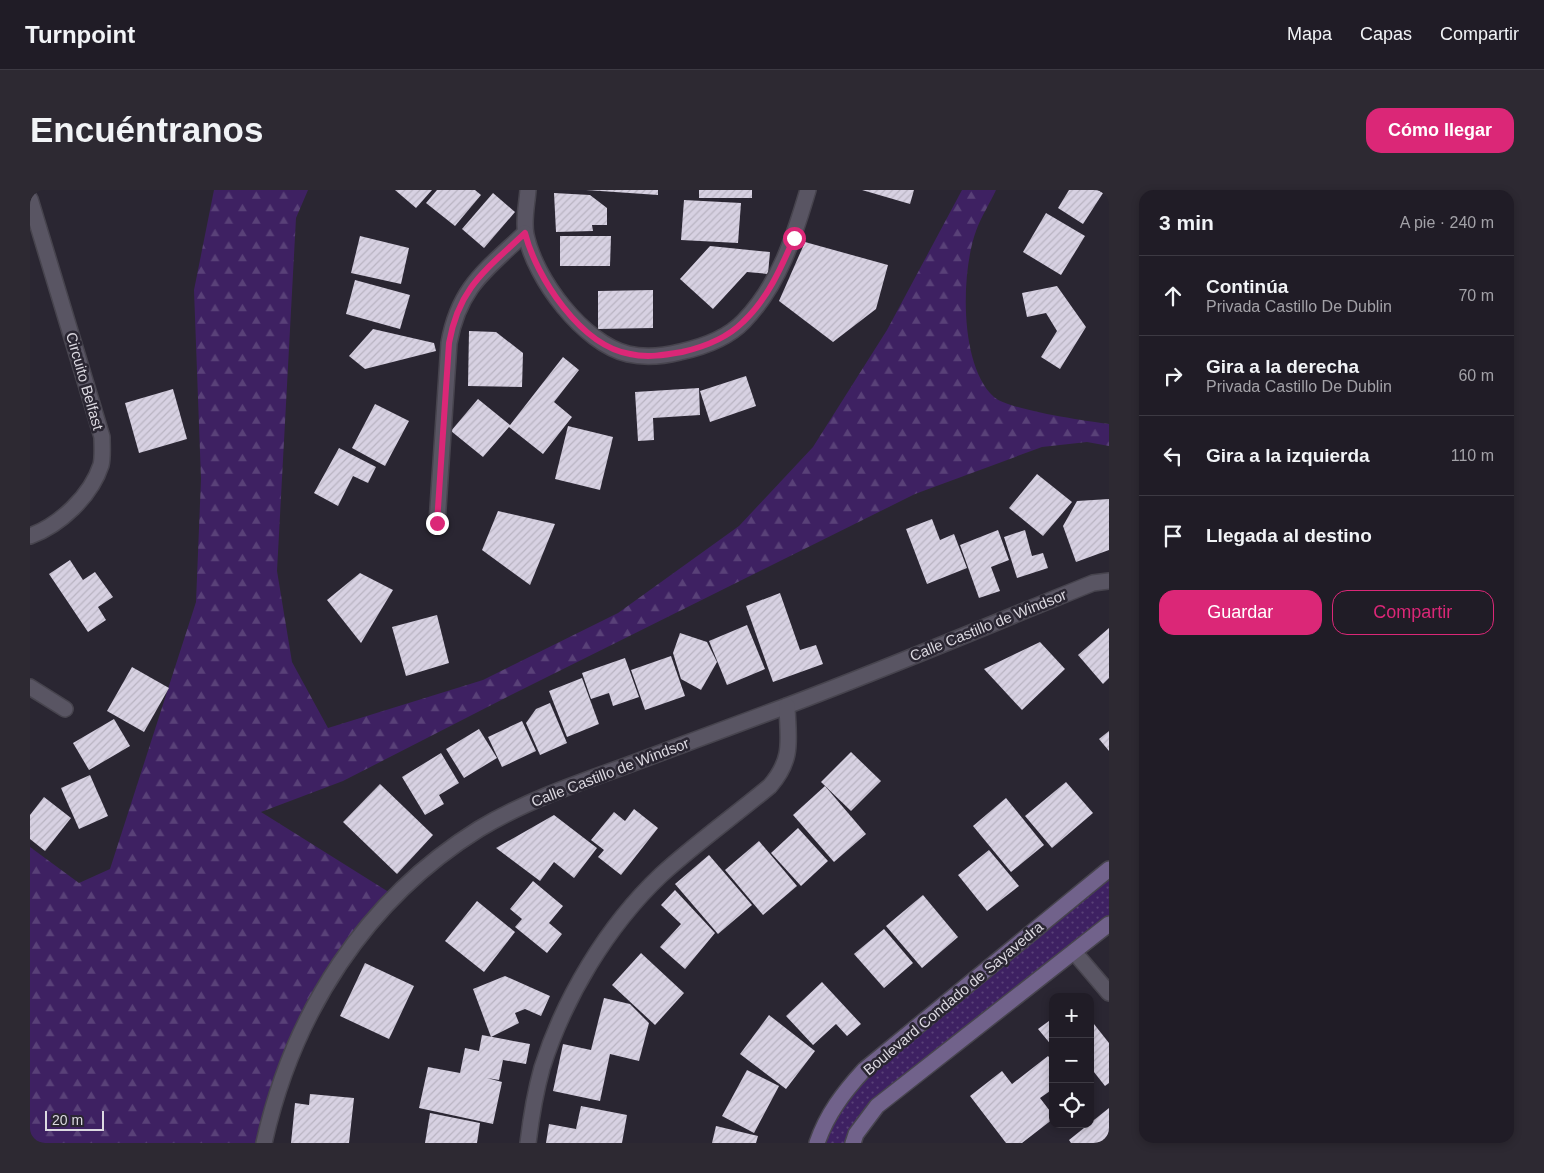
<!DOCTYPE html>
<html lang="es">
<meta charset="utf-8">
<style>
:root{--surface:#201c26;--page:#2d2932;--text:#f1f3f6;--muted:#a2a1a7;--line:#3d3a43;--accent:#db2777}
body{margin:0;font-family:Arial,sans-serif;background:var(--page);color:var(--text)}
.controls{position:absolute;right:15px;bottom:15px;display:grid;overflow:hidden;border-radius:10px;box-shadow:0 2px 8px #0003}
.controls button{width:45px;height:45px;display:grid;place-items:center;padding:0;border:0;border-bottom:1px solid var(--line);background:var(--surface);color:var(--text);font:25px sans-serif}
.scale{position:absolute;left:15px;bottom:12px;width:59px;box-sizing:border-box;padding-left:5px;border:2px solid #dcd9e1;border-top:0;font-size:14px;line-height:18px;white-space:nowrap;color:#dcd9e1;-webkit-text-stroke:4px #2a2632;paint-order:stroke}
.stop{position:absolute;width:15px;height:15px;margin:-11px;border:4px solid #db2777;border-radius:50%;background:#fff}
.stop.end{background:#db2777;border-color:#fff;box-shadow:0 1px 5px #0008}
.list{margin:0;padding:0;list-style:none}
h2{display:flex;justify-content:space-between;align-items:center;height:65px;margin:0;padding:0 20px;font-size:21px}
h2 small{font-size:16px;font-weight:400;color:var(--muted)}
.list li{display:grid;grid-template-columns:32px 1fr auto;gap:15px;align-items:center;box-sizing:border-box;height:80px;padding:0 20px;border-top:1px solid var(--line)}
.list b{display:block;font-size:19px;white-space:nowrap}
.list p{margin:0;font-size:16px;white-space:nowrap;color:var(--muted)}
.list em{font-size:16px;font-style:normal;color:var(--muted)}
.actions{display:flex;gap:10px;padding:15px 20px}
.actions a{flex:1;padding:11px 0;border:1px solid var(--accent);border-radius:15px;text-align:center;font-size:18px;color:var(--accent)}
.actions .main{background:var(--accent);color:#fff}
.icon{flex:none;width:28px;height:28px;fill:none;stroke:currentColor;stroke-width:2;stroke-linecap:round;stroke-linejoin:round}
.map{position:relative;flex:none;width:1079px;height:953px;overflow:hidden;border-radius:15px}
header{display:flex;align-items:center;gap:30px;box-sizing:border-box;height:70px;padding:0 25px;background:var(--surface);border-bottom:1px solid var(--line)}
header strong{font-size:24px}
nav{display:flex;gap:28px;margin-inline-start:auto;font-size:18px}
.intro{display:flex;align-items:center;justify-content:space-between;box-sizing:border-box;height:120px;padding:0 30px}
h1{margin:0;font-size:35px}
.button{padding:12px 22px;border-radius:15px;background:var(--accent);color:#fff;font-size:18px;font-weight:700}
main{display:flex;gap:30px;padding:0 30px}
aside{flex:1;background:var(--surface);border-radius:15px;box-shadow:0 2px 8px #0003}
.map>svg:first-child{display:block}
.forest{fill:url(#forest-firs)}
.park{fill:url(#park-dots)}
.building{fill:url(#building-hatch)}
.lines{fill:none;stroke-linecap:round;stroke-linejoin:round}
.street-casing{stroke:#47444e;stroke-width:18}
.secondary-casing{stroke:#47444e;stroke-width:18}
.street{stroke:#595563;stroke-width:15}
.secondary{stroke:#71628b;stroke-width:15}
.route{stroke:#db2777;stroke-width:6}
.labels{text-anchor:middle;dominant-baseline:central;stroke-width:5;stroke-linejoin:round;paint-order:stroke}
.street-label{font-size:15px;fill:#dcd9e1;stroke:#2a2632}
</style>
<header>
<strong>Turnpoint</strong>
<nav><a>Mapa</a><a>Capas</a><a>Compartir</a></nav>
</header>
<div class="intro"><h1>Encuéntranos</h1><a class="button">Cómo llegar</a></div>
<main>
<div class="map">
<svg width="1079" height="953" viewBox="0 0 1079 953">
<defs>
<pattern id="forest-firs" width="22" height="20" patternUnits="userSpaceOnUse" patternTransform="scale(1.25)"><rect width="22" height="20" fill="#3e2162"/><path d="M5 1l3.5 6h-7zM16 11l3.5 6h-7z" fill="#594178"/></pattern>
<pattern id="park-dots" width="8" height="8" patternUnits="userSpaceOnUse" patternTransform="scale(1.25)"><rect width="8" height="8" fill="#3e2162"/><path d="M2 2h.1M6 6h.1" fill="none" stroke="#594178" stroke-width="1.8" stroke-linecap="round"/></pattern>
<pattern id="building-hatch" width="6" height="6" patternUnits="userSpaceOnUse" patternTransform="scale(1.25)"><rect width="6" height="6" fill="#d7d1e2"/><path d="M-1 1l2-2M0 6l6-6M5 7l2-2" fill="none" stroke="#b9b4c2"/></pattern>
</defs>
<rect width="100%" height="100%" fill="#2a2632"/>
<path class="forest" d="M184,0H278L266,28L247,381L262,472L298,538L453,490L588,423L709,336L783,257L857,140L932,0H966C960,13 951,27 946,41C931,82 929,175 964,207C979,220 1056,231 1079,234V256L1057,252L1012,257L885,304L485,503L313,591L231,622L365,706L277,825L234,953H0V657L49,693L80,679L166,412L171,289L164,100Z"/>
<path class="park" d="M1079,679V734L870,897L823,953H787L808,908Z"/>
<g class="building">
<path d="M365,0H402L386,18Z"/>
<path d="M407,0H445L451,5L425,36L396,13Z"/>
<path d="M556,0H628V5Z"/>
<rect x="669" y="0" width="53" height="8"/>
<path d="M832,0H884L880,14Z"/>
<path d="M1039,0H1068L1073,3L1053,34L1028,18Z"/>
<path d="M463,3L485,22L454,58L432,39Z"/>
<path d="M524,3L560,5L577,18V35H562L563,41L526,42Z"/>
<path d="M654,10L711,13L708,53L651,50Z"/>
<path d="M1016,23L1055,46L1031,85L993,62Z"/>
<path d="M330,46L379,58L371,94L321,83Z"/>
<path d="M530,46H581L580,76H530Z"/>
<path d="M775,52L858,75L846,119L803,152L749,111Z"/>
<path d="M680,56L740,62L738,84L717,82L683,119L650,89Z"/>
<path d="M325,90L380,105L370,139L316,124Z"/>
<path d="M1027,96L1056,137L1030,179L1011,167L1027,141L1016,123L997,127L992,103Z"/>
<path d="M623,100V138L568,139V101Z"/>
<path d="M343,139L404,153L406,161L335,179L319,166Z"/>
<path d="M439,141L466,142L493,163L492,197L438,196Z"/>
<path d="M533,167L549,180L524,212L542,227L513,264L479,237L453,267L421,241L448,209L480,235Z"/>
<path d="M716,186L726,216L680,232L670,201Z"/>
<path d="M669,198L670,225L623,228L624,250L608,251L605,202Z"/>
<path d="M143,199L157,249L109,263L95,213Z"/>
<path d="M345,214L379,231L355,276L322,258Z"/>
<path d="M538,236L583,247L570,300L525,289Z"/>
<path d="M309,258L346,277L338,293L323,286L308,316L284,303Z"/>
<path d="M1007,284L1042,312L1013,346L979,318Z"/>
<path d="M1079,309V360L1046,372L1033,336L1047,311Z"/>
<path d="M468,321L525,334L500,395L452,360Z"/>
<path d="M902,329L910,350L924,344L937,378L897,394L876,339Z"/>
<path d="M968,340L979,370L961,377L970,401L949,408L930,355Z"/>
<path d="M995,340L1002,366L1013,363L1018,378L987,388L974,347Z"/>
<path d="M40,370L53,390L65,382L83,407L68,417L76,430L58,442L19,384Z"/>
<path d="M330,383L363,400L331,453L297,410Z"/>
<path d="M750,403L770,460L786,455L793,474L743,492L716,416Z"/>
<path d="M407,425L419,473L376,486L362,437Z"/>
<path d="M717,435L735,479L697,495L679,451Z"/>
<path d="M1079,438V488L1073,494L1048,465Z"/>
<path d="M650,443L677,452L687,472L671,500L651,489L643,463Z"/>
<path d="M1010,452L1035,479L992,520L954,479Z"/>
<path d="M641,466L655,506L615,520L601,480Z"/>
<path d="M595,468L609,507L583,516L579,503L561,509L552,483Z"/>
<path d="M102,477L139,498L114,542L77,521Z"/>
<path d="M552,488L569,534L537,547L519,501Z"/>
<path d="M520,513L537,553L510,565L496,533L506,519Z"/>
<path d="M84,529L100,556L59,580L43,553Z"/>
<path d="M492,531L506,561L472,577L458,547Z"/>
<path d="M449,539L467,568L434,588L416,559Z"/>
<path d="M1079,541V561L1069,549Z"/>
<path d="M821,562L851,591L821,621L791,592Z"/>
<path d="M411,563L429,593L409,605L414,614L395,625L372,587Z"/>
<path d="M60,585L78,626L49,639L31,598Z"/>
<path d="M1036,592L1063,623L1022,658L995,626Z"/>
<path d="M350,594L403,645L367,684L313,632Z"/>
<path d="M795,596L836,644L804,672L763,625Z"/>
<path d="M14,607L41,628L15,661L0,649V625Z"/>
<path d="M976,608L1014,655L981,682L943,636Z"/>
<path d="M604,619L628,638L591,685L568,667L574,660L561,650L584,622L595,631Z"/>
<path d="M524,625L567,658L544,688L524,672L510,691L466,658Z"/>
<path d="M768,638L798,671L771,696L741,663Z"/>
<path d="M729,651L767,696L733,725L695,680Z"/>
<path d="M959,660L989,696L957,721L928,685Z"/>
<path d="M679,665L722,715L688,744L645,694Z"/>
<path d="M503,691L533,716L519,733L532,744L517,763L485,737L492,729L480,719Z"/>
<path d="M645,700L685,743L655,779L630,757L651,734L631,715Z"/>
<path d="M893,705L928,747L892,778L856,736Z"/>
<path d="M447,711L485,742L454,782L415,751Z"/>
<path d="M854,739L883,773L854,798L824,764Z"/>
<path d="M611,763L654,803L625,835L582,795Z"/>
<path d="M335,773L384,796L359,849L310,826Z"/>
<path d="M475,786L520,806L511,826L495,819L485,823L489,833L461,847L443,799Z"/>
<path d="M792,792L831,834L817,846L806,834L783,855L756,826Z"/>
<path d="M574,808L600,814L619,833L609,871L580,864L570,911L523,901L533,854L561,860Z"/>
<path d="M739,825L785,861L756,899L710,864Z"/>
<path d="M1023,828V857L1008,839Z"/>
<path d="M1060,829L1079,853V893L1075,896L1060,877Z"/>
<path d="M452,845L500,854L496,874L473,870L469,890L457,888L472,892L463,934L389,918L398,877L430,883L435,858L449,861Z"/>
<path d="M1018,866L1023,872V899L1010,908L1023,925V929L992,953H976L940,906L972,881L982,894Z"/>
<path d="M717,880L749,896L724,943L692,926Z"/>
<path d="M280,904L324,908L319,953H261L265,913L279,915Z"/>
<path d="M551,916L597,925L592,953H516L519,934L546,939Z"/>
<path d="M1079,918V953H1041L1039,950Z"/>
<path d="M400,923L450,933L447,953H395Z"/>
<path d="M686,936L728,946L726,953H682Z"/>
</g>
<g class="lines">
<g class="street-casing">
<g id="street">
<path d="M498,0C497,14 493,31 496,45C505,89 553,153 598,164C615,168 634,166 650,162C673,157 698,148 714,131C749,95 764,47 778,0"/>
<path d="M0,9L72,247C72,256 73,267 71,275C61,306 30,335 0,346"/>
<path d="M407,333L419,153C429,97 456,80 495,43"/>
<path d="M0,497L35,519"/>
<path d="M1045,763L1079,803"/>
<path d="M234,953C263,823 335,710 449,639C492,613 542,595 590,578C641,559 692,540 743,521C851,481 956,436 1063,393L1079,391"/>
<path d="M498,953C501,928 505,903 512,878C534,808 577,736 631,685C665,654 704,626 740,596C764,568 758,550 757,516"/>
</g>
</g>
<g class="secondary-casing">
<g id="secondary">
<path d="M787,953C797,924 813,903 834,880L1079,679"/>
<path d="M823,953L826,944L847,916L1079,734"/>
</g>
</g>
<use href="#street" class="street"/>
<use href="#secondary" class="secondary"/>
</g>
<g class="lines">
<path class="route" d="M407,333L419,153C429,97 456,80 495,43C506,87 551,156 600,164C617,168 635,165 652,162C674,157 697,148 713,132C737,110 751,78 764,48"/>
</g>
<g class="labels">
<g class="street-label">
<text transform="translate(55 191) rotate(74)">Circuito Belfast</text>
<text transform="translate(958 435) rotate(-22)">Calle Castillo de Windsor</text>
<text transform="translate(580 582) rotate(-21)">Calle Castillo de Windsor</text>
<text transform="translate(923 808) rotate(-40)">Boulevard Condado de Sayavedra</text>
</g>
</g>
</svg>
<div class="controls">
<button>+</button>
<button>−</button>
<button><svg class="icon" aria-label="locate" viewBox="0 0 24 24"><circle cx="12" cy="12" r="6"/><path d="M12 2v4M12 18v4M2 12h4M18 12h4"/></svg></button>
</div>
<div class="scale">20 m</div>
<div class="stop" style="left:764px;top:48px"></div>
<div class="stop end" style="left:407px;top:333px"></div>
</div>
<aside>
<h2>3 min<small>A pie · 240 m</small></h2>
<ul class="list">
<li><svg class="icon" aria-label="ahead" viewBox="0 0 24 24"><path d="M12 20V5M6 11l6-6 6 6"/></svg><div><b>Continúa</b><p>Privada Castillo De Dublin</p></div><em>70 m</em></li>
<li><svg class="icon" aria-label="right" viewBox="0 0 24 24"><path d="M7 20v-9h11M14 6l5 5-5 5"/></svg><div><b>Gira a la derecha</b><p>Privada Castillo De Dublin</p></div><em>60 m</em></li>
<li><svg class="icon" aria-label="left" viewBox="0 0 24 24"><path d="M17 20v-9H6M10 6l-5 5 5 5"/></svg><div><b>Gira a la izquierda</b></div><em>110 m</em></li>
<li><svg class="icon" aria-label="arrive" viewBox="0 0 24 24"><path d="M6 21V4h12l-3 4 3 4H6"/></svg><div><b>Llegada al destino</b></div></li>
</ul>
<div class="actions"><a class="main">Guardar</a><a>Compartir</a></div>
</aside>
</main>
